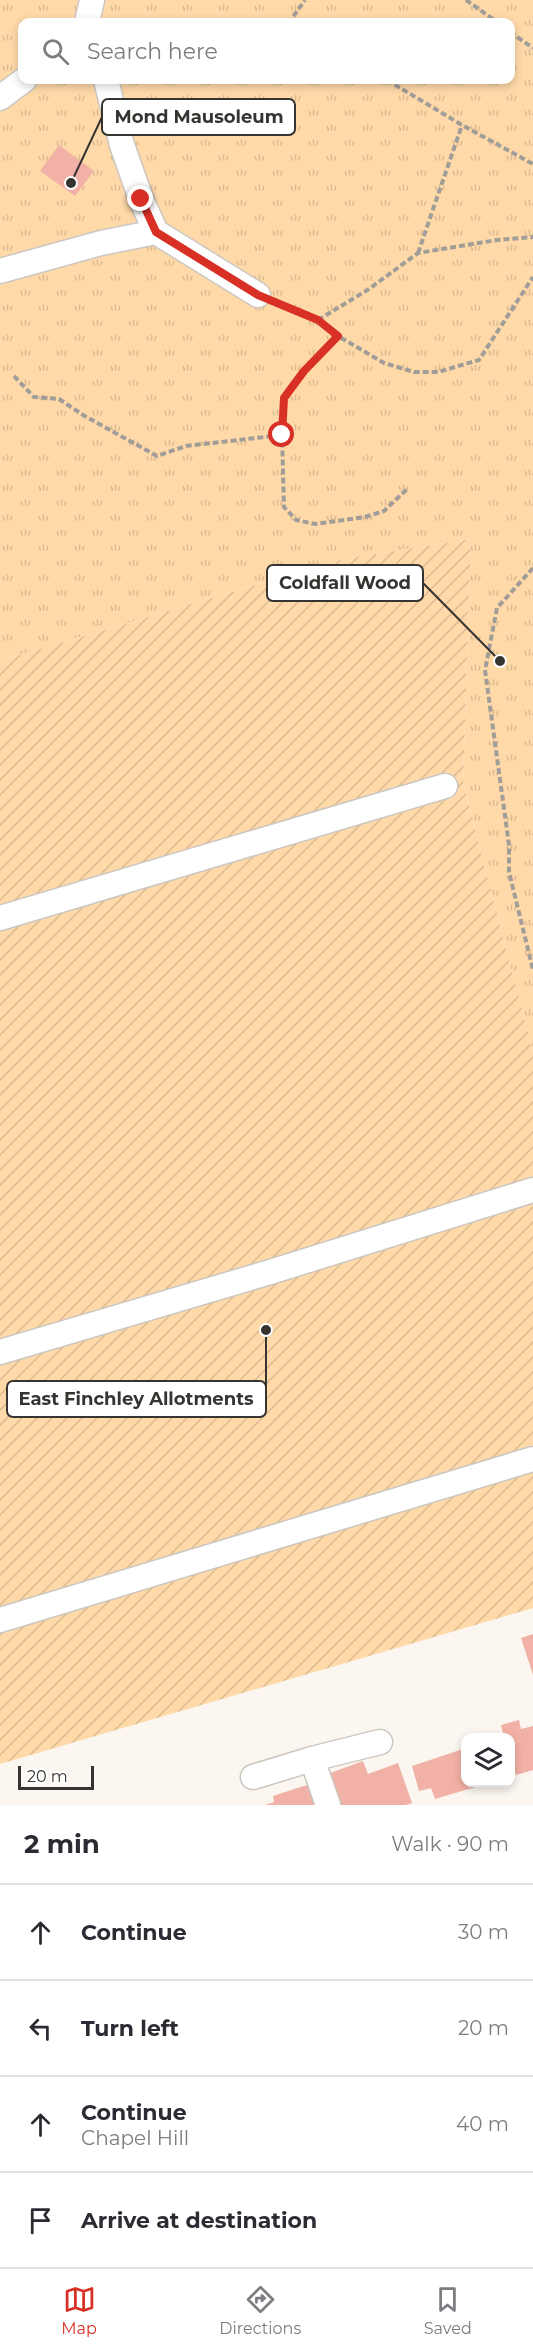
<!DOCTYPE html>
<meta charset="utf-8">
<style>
:root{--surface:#fff;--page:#f7f7f7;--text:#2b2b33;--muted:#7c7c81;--line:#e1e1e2;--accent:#d93025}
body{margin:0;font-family:Montserrat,sans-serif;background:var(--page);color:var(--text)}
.controls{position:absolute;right:18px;bottom:18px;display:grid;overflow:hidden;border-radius:12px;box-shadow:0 3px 9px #0003}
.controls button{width:54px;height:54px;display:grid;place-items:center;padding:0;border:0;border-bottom:2px solid var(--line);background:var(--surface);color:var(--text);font:30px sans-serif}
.scale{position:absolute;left:18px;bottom:15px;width:76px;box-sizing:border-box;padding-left:6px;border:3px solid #363431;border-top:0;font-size:16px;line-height:21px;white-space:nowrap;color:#363431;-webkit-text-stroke:4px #fff;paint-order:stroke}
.stop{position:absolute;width:18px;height:18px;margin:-14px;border:4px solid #d93025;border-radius:50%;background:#fff}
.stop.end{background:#d93025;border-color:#fff;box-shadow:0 2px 6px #0008}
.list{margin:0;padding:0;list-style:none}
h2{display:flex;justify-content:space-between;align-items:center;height:78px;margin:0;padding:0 24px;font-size:26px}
h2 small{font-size:20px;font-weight:400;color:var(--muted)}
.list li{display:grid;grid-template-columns:39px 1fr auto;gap:18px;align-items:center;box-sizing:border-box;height:96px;padding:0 24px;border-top:2px solid var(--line)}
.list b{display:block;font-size:22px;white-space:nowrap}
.list p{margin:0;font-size:20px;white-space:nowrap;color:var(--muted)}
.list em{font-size:20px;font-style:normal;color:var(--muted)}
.icon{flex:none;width:33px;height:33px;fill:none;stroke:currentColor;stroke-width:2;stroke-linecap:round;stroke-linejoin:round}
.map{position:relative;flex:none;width:533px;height:1805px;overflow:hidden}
.search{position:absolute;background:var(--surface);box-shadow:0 3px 9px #0003;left:18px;right:18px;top:18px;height:66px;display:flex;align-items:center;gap:15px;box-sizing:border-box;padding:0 21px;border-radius:12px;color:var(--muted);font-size:22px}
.sheet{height:462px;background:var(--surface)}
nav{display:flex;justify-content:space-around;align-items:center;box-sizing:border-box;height:84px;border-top:2px solid var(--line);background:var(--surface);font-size:16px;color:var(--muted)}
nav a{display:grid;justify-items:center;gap:3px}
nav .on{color:var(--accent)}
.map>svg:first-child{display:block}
.park{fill:url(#park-tufts);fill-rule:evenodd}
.garden{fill:url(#garden-furrows)}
.building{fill:#f2b1a6}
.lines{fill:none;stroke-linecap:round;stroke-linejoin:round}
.minor-casing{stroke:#ccc7c0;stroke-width:27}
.path{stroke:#a19d98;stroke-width:4;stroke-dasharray:6 3;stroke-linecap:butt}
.minor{stroke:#fff;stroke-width:24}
.route{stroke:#d93025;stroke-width:8}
.leader{fill:none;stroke:#363431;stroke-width:2}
.callout-dot{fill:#363431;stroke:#fff;stroke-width:2}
.callout{fill:#fff;stroke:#363431;stroke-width:2}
.callout-label{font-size:18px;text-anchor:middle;font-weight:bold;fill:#363431}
</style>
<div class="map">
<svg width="533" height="1805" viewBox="0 0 533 1805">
<defs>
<pattern id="park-tufts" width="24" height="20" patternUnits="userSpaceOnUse" patternTransform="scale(1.5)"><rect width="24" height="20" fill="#ffd9a8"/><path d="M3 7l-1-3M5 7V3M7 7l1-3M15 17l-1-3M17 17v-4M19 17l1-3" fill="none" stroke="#dbbb91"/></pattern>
<pattern id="garden-furrows" width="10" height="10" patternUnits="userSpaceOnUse" patternTransform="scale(1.5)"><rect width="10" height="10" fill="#ffd9a8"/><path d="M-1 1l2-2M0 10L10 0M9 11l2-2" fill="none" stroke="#dbbb91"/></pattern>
</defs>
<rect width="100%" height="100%" fill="#fbf6ef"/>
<path class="park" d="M0,0H533V1052L463,783L471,539L343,559L0,661ZM22,22H510V80H22Z"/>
<path class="garden" d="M471,539L463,783L533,1052V1608L0,1764V661L343,559Z"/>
<g class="building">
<path d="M59,145L94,171L75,196L40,171Z"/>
<path d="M533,1634V1675L521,1638Z"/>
<path d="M519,1720L521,1729L533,1726V1770L516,1775L510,1758V1738H504L501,1725Z"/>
<path d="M466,1748V1782L489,1783L435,1799L431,1788L419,1791L412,1766Z"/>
<path d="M363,1761L368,1774L398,1763L412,1803L406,1805H332L322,1776Z"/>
<path d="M316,1782L323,1805H265L274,1802L273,1796Z"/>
</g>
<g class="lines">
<g class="minor-casing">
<g id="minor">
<path d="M87,22L92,0"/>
<path d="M106,80L122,145L141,199L156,232L258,295"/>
<path d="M0,98L24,80"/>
<path d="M0,271L101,243L156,232"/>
<path d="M0,918L445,786"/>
<path d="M0,1352L267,1273L533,1190"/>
<path d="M0,1620L533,1459"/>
<path d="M312,1759L328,1805"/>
<path d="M253,1777L312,1759L380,1742"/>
</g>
</g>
<g class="path">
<path d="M466,0L497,22"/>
<path d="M293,22L290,21L305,0"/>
<path d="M510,32L533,48"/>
<path d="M387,80L462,125L533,164"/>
<path d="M418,253L462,125"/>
<path d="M278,304L318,320L338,336L384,363L414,372H438L479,360L533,277"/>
<path d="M318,320L369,289L418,253L497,240L533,237"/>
<path d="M338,336L304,371L284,398L282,435L284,507L296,520L315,524L365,517L384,511L407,489"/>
<path d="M14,376L34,397L59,399L83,415L157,456L186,446L282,435"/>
<path d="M533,568L497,608L485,670L509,845V872L533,970"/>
</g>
<use href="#minor" class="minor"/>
</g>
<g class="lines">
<path class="route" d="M141,199L156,232L258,295L318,320L338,336L304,371L284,398L282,435"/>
</g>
<path class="leader" d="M71 183L102 117M500 661L423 583M266 1330L266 1399"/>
<g class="callout-dot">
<circle cx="71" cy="183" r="6"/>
<circle cx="500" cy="661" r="6"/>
<circle cx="266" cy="1330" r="6"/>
</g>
<g class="callout">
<rect x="102" y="99" width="193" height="36" rx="6"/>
<rect x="267" y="565" width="156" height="36" rx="6"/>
<rect x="7" y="1381" width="259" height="36" rx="6"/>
</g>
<g class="callout-label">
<text x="199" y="123">Mond Mausoleum</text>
<text x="345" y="589">Coldfall Wood</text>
<text x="136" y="1405">East Finchley Allotments</text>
</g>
</svg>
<div class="controls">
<button><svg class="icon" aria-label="layers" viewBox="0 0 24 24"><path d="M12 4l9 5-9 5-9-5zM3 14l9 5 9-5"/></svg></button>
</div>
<div class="scale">20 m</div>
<div class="stop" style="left:282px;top:435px"></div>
<div class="stop end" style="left:141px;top:199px"></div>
<div class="search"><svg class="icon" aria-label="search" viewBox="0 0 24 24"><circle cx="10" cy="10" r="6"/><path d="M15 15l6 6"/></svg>Search here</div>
</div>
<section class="sheet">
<h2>2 min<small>Walk · 90 m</small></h2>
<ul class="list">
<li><svg class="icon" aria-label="ahead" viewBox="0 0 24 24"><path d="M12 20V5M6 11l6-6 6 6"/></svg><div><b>Continue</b></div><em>30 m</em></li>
<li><svg class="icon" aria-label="left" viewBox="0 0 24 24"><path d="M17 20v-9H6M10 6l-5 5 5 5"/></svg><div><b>Turn left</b></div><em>20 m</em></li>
<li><svg class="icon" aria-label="ahead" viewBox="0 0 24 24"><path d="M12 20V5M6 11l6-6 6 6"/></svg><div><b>Continue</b><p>Chapel Hill</p></div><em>40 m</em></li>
<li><svg class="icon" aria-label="arrive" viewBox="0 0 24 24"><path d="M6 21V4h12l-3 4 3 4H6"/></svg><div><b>Arrive at destination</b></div></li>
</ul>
</section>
<nav>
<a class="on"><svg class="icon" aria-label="map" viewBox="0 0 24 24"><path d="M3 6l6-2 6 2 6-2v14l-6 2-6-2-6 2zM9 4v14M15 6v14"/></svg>Map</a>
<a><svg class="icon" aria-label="directions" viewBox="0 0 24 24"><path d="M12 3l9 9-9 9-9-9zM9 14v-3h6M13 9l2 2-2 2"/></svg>Directions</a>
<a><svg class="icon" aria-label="saved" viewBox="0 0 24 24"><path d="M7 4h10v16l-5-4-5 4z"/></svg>Saved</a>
</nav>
